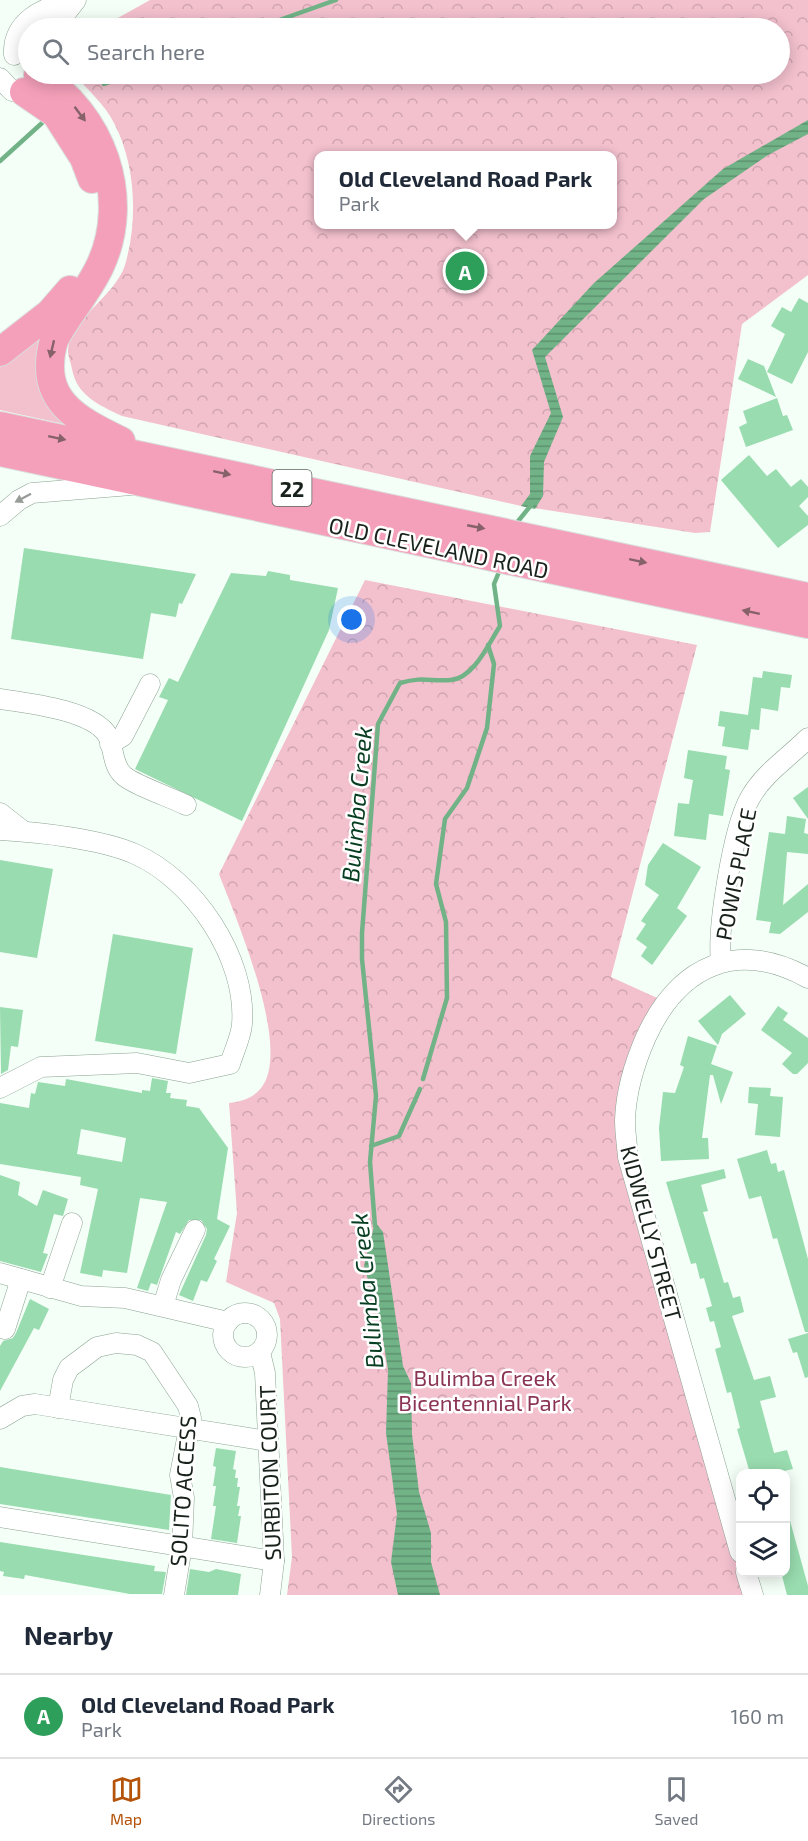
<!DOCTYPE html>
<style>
:root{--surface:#fff;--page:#f2f2f3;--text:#1f2937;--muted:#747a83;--line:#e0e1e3;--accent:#b45309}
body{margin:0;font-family:"Exo 2",sans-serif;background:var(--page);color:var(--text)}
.controls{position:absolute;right:18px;bottom:18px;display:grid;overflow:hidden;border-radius:12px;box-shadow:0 3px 15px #0003}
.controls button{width:54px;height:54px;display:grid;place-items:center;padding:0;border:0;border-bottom:2px solid var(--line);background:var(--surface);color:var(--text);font:30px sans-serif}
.you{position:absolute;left:352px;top:620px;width:21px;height:21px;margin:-15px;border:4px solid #fff;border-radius:50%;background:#1a73e8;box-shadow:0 0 0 9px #1a73e833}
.badge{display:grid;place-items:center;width:39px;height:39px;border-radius:50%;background:var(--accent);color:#fff;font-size:20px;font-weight:700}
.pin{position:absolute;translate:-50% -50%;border:3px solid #fff;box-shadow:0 2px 6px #0006}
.popup{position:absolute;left:314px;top:151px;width:303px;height:78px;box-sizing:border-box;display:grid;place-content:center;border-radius:12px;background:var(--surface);filter:drop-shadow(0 2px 4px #0005);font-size:20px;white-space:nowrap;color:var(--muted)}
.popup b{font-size:22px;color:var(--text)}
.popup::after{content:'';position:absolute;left:50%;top:100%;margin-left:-12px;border:12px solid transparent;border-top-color:var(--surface)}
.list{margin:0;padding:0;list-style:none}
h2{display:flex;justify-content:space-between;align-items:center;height:78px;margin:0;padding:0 24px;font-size:26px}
h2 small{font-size:20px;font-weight:400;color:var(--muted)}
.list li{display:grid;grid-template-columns:39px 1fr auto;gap:18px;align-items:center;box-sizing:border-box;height:84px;padding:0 24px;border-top:2px solid var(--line)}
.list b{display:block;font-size:22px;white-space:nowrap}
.list p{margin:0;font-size:20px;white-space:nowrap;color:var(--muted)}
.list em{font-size:20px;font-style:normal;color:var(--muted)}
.icon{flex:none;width:33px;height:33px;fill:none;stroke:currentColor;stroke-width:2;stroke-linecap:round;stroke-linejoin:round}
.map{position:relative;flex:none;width:808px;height:1595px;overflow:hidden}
.search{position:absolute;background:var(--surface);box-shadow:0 3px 15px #0003;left:18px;right:18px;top:18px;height:66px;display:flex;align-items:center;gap:15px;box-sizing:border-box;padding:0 21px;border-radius:33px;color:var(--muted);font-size:22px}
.sheet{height:162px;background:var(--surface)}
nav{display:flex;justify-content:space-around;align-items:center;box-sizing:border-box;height:84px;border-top:2px solid var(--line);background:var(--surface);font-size:16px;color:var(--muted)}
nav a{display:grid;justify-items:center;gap:3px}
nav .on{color:var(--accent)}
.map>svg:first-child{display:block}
.green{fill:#f3c0ce}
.park{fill:url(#park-crowns);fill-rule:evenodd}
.water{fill:url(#water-rules)}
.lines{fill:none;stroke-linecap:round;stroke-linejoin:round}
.stream{stroke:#71b387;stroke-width:4.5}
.building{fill:#99dcaf;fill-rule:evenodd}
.minor-casing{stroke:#8aa291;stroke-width:21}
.highway-casing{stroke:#dadcdb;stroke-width:30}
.minor{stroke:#fff;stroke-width:20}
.highway{stroke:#f5a0ba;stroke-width:28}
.oneway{fill:#86616a}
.oneway2{fill:#979c98}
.labels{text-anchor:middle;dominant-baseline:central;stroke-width:5;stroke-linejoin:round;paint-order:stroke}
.shield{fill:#fff;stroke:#5d645f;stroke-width:1.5}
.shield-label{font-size:21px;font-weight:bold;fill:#18221b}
.street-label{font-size:22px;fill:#18221b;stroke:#fff}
.park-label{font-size:22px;fill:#8b3454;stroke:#fff}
.water-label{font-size:24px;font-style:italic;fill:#073d20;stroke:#fff}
</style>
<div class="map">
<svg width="808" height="1595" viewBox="0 0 808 1595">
<defs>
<pattern id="park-crowns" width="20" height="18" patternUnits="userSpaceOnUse" patternTransform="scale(1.5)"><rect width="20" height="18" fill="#f3c0ce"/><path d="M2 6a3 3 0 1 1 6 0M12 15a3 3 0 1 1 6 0" fill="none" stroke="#d0a5b0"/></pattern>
<pattern id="water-rules" width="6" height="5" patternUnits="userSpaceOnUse" patternTransform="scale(1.5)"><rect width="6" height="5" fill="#71b387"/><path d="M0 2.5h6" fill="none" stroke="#5c916e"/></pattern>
</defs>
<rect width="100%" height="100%" fill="#f4fff7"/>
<path class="green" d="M52,332L73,426L0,410V359Z"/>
<g class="park">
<path d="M150,0H808V275L742,324L710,532L695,533L521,506L122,416C99,405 77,396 72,369C71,363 68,356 68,351C69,319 115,297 125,265C138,221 136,165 114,123C105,105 87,89 74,74H780V28H100ZM318,156H612V224H318Z"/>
<path d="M365,580L697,645L611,977L666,1002L625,1119L740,1552V1572L753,1595H287L292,1557L280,1319L274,1303L226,1282L237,1213L229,1103C242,1101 252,1099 261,1088C293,1049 235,916 219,874Z"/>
</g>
<g class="water">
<path d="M808,120V134L768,155L704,199L545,357L563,417L544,462L543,496L535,509L521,506L530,494V456L551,413L532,350L594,283L723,169Z"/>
<path d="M375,1222L383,1232L403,1366L411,1383L412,1434L419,1492L431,1533V1562L440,1595H398L391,1562L397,1514L386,1433L388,1370L380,1321L364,1266Z"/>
</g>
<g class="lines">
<g class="stream">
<path d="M257,28L336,0"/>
<path d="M104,84L131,74"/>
<path d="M0,161L42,123"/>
<path d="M515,525L532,504"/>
<path d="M423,1079L447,998L446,922L436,884L445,819L467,788L487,728L494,664L488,645"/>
<path d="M371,1146L399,1136L420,1089"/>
<path d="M375,1226L370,1162L376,1096L362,959V933L378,724L400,683C424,676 431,682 451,680C474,678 489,643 500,626L494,584L501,567"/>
</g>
</g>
<g class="building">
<path d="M799,298L808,303V352L792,384L767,372L785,334L771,326L782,307L791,312Z"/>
<path d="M748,359L764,366L776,397L738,379Z"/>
<path d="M777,398L783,416L787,415L793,430L746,447L739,427L747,423L743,411Z"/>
<path d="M749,455L767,476L776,469L791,487L801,479L808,487V497L799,506L808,516V525L778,548L721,480Z"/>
<path d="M24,548L196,574L182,604L179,603L176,617L151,613L143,659L11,639Z"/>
<path d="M268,571L290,575V580L338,588L329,630L242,821L135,769L168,700L159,697L169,678L178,682L231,573L266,576Z"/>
<path d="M763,671L792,675L790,688L781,687L778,711L761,708L759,730L751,729L748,750L722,746L725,727L718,726L720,711L748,715L753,677L762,678Z"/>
<path d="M688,750L727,756L725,769L730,770L723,816L709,814L706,840L674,836L678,803L689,804L693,780L684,778Z"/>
<path d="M808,787V819L793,798Z"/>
<path d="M787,816L806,819L804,833L808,834V854L787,852L783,905L808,884V912L780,934L769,933L771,922L756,920L769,832L785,834Z"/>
<path d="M663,843L701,867L677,908L687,916L652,965L641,956L647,947L636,939L646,924L641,921L659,895L645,885L648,865Z"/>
<path d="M0,860L53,869L37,958L0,952Z"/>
<path d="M113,934L193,948L176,1054L95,1041Z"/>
<path d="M730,995L746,1014L722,1034L718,1045L698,1021Z"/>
<path d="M778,1006L788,1013L783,1020L808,1038V1063L797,1074H793L782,1064L792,1053L761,1030Z"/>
<path d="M0,1007L23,1010L18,1047L11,1046L8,1070L1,1074Z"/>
<path d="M688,1036L717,1046L711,1064L733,1072L721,1104L713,1075H710L702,1138H708L709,1159L661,1161L659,1128L663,1092L675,1093L684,1067L680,1065Z"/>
<path d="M152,1078L168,1081L166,1093H171L170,1098L187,1100L186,1106L199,1108L228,1148L217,1219L230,1226L214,1259L217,1261L207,1282L201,1280L193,1301L179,1295L206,1235L207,1229L201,1220H189L180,1234L176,1232L157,1285L151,1283L148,1291L137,1288L167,1202L140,1198L127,1273L103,1270L102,1277L80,1273L98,1189L80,1185L81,1177L0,1164V1103L29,1108L31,1093L35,1094L38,1082L65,1086L66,1079L142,1093V1090L150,1091ZM81,1129L126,1138L122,1162L77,1154Z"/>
<path d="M749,1087L771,1088L770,1096L783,1097L780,1137L755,1135L758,1104L748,1103Z"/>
<path d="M767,1150L771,1164L776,1163L778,1172L784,1170L808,1259V1332H805L777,1238L773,1239L761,1196L749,1199L737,1159Z"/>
<path d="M724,1169L726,1178L701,1185L708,1211L703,1212L724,1283L728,1282L733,1298L740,1296L744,1312L732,1316L754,1380L770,1376L776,1397L760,1401L774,1453L787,1450L793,1469L775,1473H750L737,1429L740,1428L731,1392L727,1393L715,1349L721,1347L714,1321L710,1322L706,1308L712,1306L704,1278L700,1279L696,1263L691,1264L666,1182Z"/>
<path d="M0,1175L20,1182L18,1195L37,1206L43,1190L68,1199L63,1216L54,1214L43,1253L48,1254L41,1272L0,1261Z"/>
<path d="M30,1299L49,1309L39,1330L34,1328L0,1391V1346L3,1341L13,1338L16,1333Z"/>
<path d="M808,1333V1377L805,1378L797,1352L793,1353L788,1339Z"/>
<path d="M216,1448L236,1451L233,1469L236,1470L235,1478H238L237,1487H240L237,1506H240L238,1516H241L237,1543L211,1539L216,1506H213L216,1486H213L216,1467L213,1466Z"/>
<path d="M0,1467L171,1495L169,1530L0,1504Z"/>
<path d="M786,1517H789L808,1586V1595H787L781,1572H786Z"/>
<path d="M0,1542L155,1566L154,1571L166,1572L162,1594H130L25,1575L24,1579L3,1576L4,1572L0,1571Z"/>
<path d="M190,1569L209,1572L216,1569L241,1574L238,1595H186Z"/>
</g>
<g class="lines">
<g class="minor-casing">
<g id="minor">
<path d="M54,28L76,0"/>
<path d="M14,55C12,21 43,8 71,0"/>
<path d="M0,78L12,91L24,92L33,86"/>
<path d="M0,516L19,500L32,493L131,485"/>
<path d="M0,699C27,703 93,710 108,736C114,747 112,765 123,775C132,784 172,798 186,805"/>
<path d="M110,744L123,736L150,684"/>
<path d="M0,813L23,831"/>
<path d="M0,830C38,832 101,839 135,854C194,880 247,958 242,1024C241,1037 234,1051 230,1064L189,1073L137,1063L41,1067L0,1088"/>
<path d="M721,962C717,928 733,828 750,798C764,773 788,758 808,738"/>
<path d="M0,1273L81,1296L125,1298L228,1322"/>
<path d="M50,1288L72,1223"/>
<path d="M163,1306L171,1280L195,1230"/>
<circle cx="245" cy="1335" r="22"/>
<path d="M5,1329L21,1279"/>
<path d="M260,1352L265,1373L274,1561L270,1595"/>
<path d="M58,1408L63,1380L69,1368L97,1347L116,1343L137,1345L152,1352L188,1406L191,1418L180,1475L184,1498L182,1546L174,1595"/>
<path d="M0,1419L22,1406L35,1404L268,1441"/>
<path d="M0,1517L274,1561"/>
<path d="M740,1552L628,1157C627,1145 625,1132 625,1120C626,1092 635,1062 646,1037C679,965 737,939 808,978"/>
<path d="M746,1572L753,1595"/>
</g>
</g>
<g class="highway-casing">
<g id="highway">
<path d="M38,75C102,113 132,198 100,266C88,292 67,315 54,340C37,400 76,419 121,441"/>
<path d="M24,92L56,114L84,158L92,179"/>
<path d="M0,352L50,313L70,290"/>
<path d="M0,426L808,597"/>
<path d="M0,452L808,624"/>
</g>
</g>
<use href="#minor" class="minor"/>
<use href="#highway" class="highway"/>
</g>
<defs><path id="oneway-solid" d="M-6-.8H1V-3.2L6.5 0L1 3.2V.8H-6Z" transform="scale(1.5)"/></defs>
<g class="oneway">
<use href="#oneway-solid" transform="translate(80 114) rotate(53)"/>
<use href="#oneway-solid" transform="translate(52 349) rotate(103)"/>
<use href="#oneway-solid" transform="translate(57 438) rotate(12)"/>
<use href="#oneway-solid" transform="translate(222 473) rotate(12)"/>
<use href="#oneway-solid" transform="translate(476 527) rotate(11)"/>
<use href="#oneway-solid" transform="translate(638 561) rotate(12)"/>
<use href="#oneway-solid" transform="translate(751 612) rotate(-168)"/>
</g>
<use class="oneway2" href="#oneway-solid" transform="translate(23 498) rotate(152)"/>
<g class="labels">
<rect class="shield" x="272.5" y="470" width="39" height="36" rx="4.5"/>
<g class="shield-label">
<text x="292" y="488">22</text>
</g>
<g class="street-label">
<text transform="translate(439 547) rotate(12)">OLD CLEVELAND ROAD</text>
<text transform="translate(735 874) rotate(-79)">POWIS PLACE</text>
<text transform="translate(652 1233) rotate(75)">KIDWELLY STREET</text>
<text transform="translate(269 1473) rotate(-92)">SURBITON COURT</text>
<text transform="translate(182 1491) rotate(-86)">SOLITO ACCESS</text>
</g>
<g class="park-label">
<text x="485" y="1377">Bulimba Creek<tspan x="485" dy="25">Bicentennial Park</tspan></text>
</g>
<g class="water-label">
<text transform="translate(356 804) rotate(-85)">Bulimba Creek</text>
<text transform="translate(366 1291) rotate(-96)">Bulimba Creek</text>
</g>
</g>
</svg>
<div class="controls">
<button><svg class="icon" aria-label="locate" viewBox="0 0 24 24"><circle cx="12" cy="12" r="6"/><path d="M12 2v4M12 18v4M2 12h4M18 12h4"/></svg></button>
<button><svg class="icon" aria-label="layers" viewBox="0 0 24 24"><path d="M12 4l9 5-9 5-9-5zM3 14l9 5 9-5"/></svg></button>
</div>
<div class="you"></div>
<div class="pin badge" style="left:465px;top:271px;background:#2e9e5b">A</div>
<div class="popup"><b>Old Cleveland Road Park</b>Park</div>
<div class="search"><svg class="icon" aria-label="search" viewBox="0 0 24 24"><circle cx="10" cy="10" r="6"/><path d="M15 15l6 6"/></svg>Search here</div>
</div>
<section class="sheet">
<h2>Nearby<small></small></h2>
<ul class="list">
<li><span class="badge" style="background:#2e9e5b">A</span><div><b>Old Cleveland Road Park</b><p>Park</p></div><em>160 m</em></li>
</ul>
</section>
<nav>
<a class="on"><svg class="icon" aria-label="map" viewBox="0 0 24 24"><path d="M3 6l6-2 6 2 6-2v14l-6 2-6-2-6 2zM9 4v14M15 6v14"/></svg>Map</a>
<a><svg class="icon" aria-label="directions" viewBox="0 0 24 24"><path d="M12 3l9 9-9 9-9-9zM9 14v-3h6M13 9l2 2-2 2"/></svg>Directions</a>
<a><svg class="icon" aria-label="saved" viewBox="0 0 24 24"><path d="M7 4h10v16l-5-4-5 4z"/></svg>Saved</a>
</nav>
